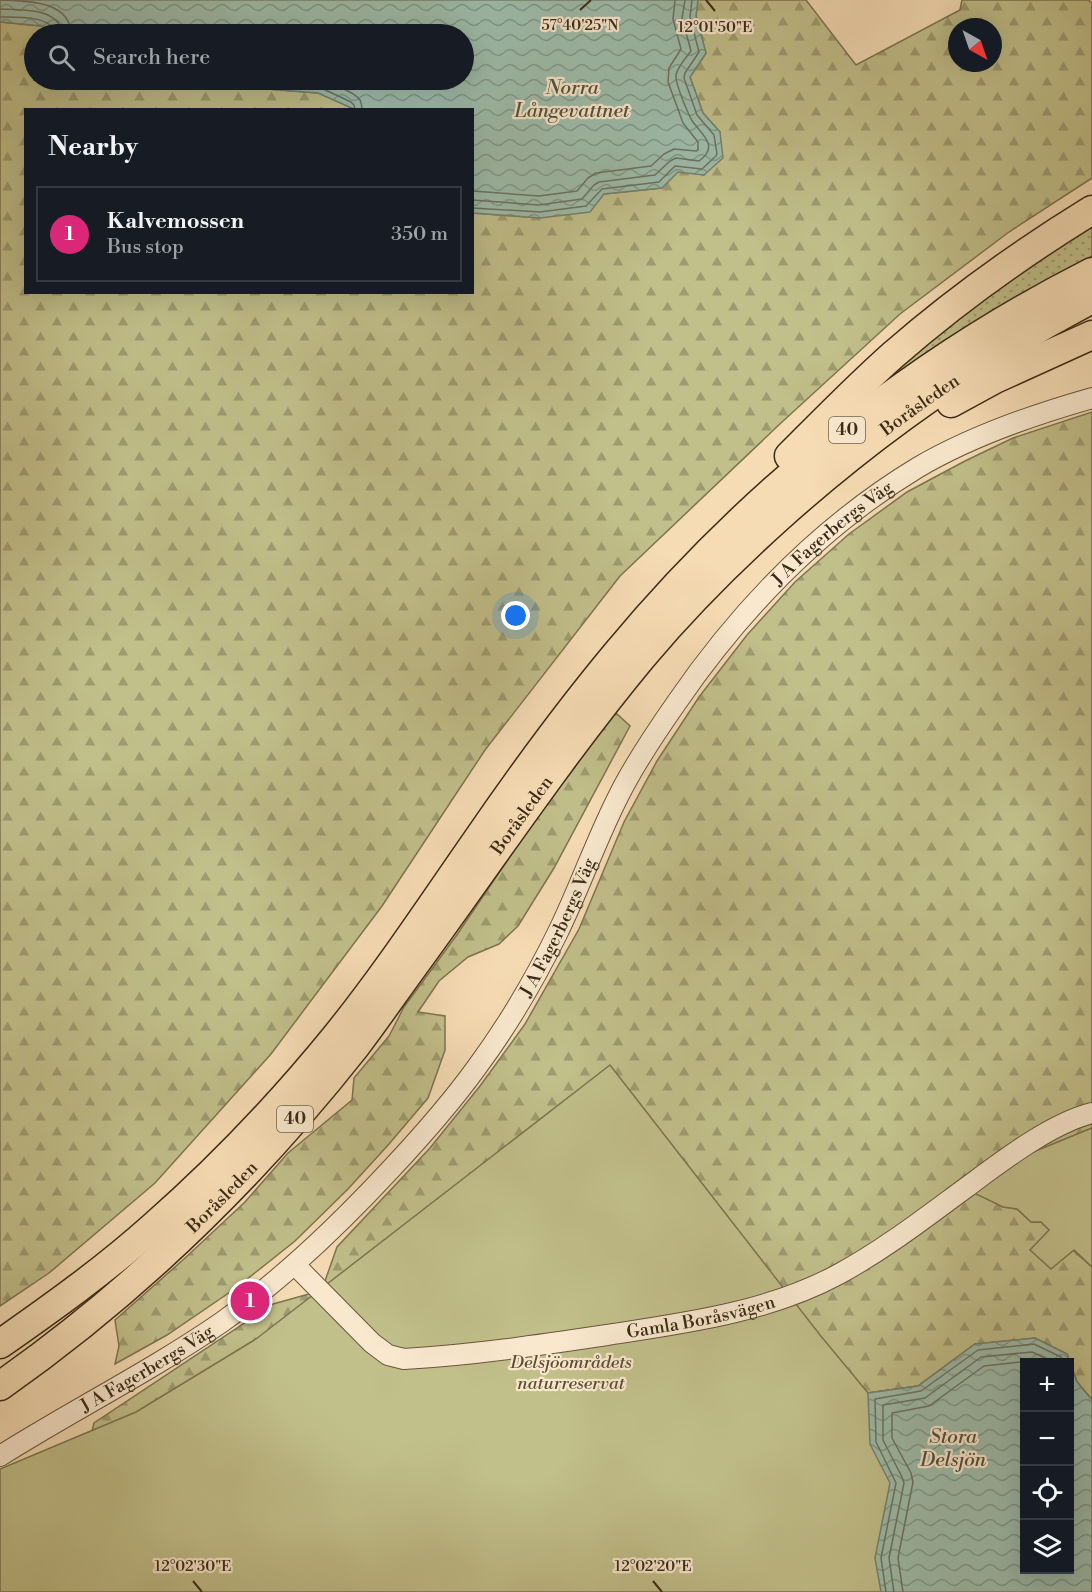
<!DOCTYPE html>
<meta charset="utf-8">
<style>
:root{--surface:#171b24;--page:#242831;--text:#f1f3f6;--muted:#9ea1a6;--line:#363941;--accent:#db2777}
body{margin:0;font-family:"Libre Bodoni",serif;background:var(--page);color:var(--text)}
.controls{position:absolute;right:18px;bottom:18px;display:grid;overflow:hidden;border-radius:0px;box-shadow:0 6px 24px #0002}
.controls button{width:54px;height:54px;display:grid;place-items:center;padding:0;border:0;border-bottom:2px solid var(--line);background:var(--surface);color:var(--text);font:30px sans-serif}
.compass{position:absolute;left:948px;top:18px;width:54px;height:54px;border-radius:50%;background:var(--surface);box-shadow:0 6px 24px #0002;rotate:140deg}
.you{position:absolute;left:516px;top:616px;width:21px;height:21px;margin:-15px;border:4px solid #fff;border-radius:50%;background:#1a73e8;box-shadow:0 0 0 9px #1a73e833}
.badge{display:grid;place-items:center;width:39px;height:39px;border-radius:50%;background:var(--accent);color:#fff;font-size:20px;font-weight:700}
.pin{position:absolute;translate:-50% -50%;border:3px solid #fff;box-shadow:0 2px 6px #0006}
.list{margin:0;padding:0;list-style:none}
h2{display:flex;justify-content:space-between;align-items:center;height:78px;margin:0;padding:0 24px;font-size:26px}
h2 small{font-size:20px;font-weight:400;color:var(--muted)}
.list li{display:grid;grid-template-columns:39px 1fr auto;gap:18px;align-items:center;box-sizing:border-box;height:96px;margin:0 12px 12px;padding:0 12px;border:2px solid var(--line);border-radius:0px}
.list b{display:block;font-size:22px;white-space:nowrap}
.list p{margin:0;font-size:20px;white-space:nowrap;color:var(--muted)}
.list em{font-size:20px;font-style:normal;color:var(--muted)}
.icon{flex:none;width:33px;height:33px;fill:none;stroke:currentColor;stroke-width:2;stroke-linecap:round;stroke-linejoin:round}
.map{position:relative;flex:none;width:1092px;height:1592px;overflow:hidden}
.search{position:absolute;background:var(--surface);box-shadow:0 6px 24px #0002;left:24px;top:24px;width:450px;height:66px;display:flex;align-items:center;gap:15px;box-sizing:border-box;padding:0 21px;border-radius:33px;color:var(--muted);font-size:22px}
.panel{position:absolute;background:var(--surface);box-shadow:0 6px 24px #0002;left:24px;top:108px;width:450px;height:186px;border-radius:0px}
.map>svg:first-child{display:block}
.grass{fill:url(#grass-dots);stroke:#7d7450;stroke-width:1.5}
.forest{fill:url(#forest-firs);stroke:#7d7450;stroke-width:1.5;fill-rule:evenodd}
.green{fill:#c1bf8a;stroke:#7d7450;stroke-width:1.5;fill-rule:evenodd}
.water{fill:url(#water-waves);stroke:#75816f;stroke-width:1.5;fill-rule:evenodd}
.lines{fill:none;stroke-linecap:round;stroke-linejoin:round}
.shore{stroke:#6b7260;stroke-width:1.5}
.minor-casing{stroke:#68563e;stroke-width:22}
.highway-casing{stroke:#392916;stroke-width:31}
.minor{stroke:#f9e8ce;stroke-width:20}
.highway{stroke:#f6dcb4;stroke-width:28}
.ticks{fill:none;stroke:#392916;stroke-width:2}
.labels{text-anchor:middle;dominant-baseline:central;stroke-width:4.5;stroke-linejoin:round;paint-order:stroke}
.shield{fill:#f9e8ce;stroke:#73624d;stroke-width:1.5}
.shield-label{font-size:16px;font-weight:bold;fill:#392916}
.street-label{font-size:18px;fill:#392916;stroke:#f9e8ce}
.park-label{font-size:18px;font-style:italic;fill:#5b4e33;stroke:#f9e8ce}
.water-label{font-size:20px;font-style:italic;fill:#524e3b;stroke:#f9e8ce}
.ticks-label{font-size:15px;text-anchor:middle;fill:#392916;stroke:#f9e8ce;stroke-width:4.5;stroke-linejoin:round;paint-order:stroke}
</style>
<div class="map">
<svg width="1092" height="1592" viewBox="0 0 1092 1592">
<defs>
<pattern id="grass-dots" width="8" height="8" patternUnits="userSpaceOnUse" patternTransform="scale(1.5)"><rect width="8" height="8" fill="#c1bf8a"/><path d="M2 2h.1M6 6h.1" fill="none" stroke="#9e9b70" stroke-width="1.8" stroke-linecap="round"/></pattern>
<pattern id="forest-firs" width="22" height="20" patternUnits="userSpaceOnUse" patternTransform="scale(1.5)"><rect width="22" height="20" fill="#c1bf8a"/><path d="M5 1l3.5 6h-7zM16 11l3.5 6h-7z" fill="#9e9b70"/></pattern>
<pattern id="water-waves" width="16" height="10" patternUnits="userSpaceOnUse" patternTransform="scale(1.5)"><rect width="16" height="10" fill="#9dbcab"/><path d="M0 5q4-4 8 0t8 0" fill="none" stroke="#81998a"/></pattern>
</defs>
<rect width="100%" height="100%" fill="#f6dcb4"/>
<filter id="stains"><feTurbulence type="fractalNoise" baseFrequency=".00333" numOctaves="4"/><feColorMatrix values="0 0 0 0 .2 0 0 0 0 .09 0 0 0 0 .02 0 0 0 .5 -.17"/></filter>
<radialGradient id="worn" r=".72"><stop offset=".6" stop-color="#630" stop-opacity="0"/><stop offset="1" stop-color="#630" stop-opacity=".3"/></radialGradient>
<path class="grass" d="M1092,224V256C1006,300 928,355 848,409L947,325Z"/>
<g class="forest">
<path d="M698,0H806L856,65L960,10L962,0H1088L1092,3V178L1009,232L900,314L782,422L620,576L485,750L382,906L271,1054L155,1183L49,1273L0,1306V22L42,26L51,34H34V80H173L187,86L253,88L319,93L354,109L26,110V292H472L473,213L540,218L604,194L662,188L678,171L704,175L720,132L703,113L690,77L706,53L696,16ZM957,27H993V63H957Z"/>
<path d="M1092,412V1128L1026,1155L1003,1207L1017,1209L1031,1222H1041L1092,1267V1400L1077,1382L1067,1354L975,1344L918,1386L868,1393L0,1592L89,1443L94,1423L273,1304L309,1294L325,1281L337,1247L430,1148L480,1086L525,1024L579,929L624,822L657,761L699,697L747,635L795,582L849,534L907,492L965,461L1013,438Z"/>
<path d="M616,713L630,726L554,868L518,926L499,944L468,957L439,981L418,1012L445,1016V1050L428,1098L389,1144L348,1189L295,1241L236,1288L167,1335L115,1364L119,1346L115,1320L184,1259L245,1202L288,1153L352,1100L354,1078L389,1036L404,1007L456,936L541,811L572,771L601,728Z"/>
</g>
<g class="green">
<path d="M610,1065L820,1335L868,1393L918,1386L975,1344L1035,1338L1067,1354L1077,1382L1092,1400V1592H0V1469L136,1412L256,1339ZM1024,1362H1070V1570H1024Z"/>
<path d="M1092,1128V1267L1074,1250L1051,1269L1030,1250L1049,1230L1041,1222H1031L1017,1209L1003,1207L972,1192L1026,1155Z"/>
</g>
<g class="water">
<path d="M0,0H698L696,16L706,53L690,77L703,113L720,132L723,158L704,175L678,172L662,188L604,194L590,212L540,218L473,213L472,110L354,109L318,93L253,88L187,86L173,80H464V34H51L42,26L0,22Z"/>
<path d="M1035,1338L1067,1354L1077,1382L1092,1400V1592H881L875,1558L890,1483L870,1444L868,1393L918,1386L975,1344ZM1024,1362H1070V1570H1024Z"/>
</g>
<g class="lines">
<g class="shore">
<path d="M0,0C26,1 70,0 71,34"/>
<path d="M0,9C20,10 60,7 62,34"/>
<path d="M0,17C16,17 52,15 55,34"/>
<path d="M188,80L319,87L351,102L354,105L355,110"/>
<path d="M315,80C325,80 355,92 360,100C362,104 362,105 362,110"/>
<path d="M472,191L539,196L577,191L588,178L596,173L651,166L664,154L674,149L696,151L698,150V142L683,123L668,82L669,68L681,49L673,19L675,0"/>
<path d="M472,200L539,205L582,199L594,185L599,182L655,175L670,161L676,158L699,161C721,145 700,134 691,119C687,111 675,83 676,75C678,66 686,58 691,51L682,18L685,0"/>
<path d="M472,208L540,212L586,206L602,189L659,182L675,166L702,169L716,156L717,154L714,135L697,115L684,78L685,73L699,52L690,17L692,0"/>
<path d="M886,1592L881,1558L896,1483L876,1442L875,1399L921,1391L978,1350L1034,1344L1061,1357L1064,1362"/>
<path d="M894,1592L889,1558L904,1483L902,1477L883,1440V1405L925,1398L981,1357L1032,1352L1054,1362"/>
<path d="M903,1592L898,1558L913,1482L911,1473L892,1438V1413L929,1406L984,1366L1030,1361L1034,1362"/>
</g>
<g class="minor-casing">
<g id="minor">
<path id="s1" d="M295,1265L372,1343L388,1355L404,1359C473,1355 540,1345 607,1335C686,1323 769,1312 839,1274C885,1249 926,1217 967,1187C1002,1161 1050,1124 1092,1113"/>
<path id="s2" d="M0,1456C73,1410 151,1371 222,1322C284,1278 339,1225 391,1169C421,1137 451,1103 477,1067C508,1025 535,979 558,932C580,887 596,840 619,795C635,763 656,732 677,702C741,609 820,527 917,468C971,436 1032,415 1092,398"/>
</g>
</g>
<g class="highway-casing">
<g id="highway">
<path d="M951,403L995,379L1092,335"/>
<path d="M789,456C823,422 857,387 893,355C955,301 1022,253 1092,210"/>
<path d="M0,1344C53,1307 106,1269 154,1226C220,1168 281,1104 337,1035C387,973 431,906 477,840C521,776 567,713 617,653C747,496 910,364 1092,272"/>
<path id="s3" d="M0,1386C134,1292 254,1175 355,1047C374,1022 392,996 410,971C487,866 559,757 642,657C684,607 730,561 779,517C875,431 977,359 1092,299"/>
</g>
</g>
<use href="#minor" class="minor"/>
<use href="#highway" class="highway"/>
</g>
<path class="ticks" d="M706,0L715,11M580,10L591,0M193,1581L202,1592M653,1581L662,1592"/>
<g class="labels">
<g class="shield">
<rect x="829" y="417" width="36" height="26" rx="4.5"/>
<rect x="277" y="1106" width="36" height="26" rx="4.5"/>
</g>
<g class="shield-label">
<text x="847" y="430">40</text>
<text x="295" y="1119">40</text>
</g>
<g class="street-label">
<text stroke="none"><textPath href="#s3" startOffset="1353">Boråsleden</textPath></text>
<text stroke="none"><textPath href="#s2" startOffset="1269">J A Fagerbergs Väg</textPath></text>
<text stroke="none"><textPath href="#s3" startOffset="778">Boråsleden</textPath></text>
<text stroke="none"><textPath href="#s2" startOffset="783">J A Fagerbergs Väg</textPath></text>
<text stroke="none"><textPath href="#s3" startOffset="292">Boråsleden</textPath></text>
<text stroke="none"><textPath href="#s1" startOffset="446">Gamla Boråsvägen</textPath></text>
<text stroke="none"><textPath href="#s2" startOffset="171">J A Fagerbergs Väg</textPath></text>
</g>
<g class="park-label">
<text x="571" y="1362">Delsjöområdets<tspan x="571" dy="21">naturreservat</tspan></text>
</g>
<g class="water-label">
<text x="572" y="88">Norra<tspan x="572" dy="23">Långevattnet</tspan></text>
<text x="953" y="1437">Stora<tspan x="953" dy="23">Delsjön</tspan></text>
</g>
</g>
<g class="ticks-label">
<text x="580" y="30">57°40'25"N</text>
<text x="715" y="32">12°01'50"E</text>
<text x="193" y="1571">12°02'30"E</text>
<text x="653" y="1571">12°02'20"E</text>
</g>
<rect width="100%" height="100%" filter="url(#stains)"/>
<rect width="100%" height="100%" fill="url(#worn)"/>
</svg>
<div class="controls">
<button>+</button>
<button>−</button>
<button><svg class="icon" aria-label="locate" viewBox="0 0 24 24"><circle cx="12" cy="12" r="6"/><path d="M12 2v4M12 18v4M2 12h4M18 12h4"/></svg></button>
<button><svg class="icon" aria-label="layers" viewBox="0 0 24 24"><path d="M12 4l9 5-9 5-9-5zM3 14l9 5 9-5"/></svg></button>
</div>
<svg class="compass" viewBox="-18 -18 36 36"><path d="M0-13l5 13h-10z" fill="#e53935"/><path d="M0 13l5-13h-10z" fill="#9ea1a6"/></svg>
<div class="you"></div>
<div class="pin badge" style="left:250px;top:1301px">1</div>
<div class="search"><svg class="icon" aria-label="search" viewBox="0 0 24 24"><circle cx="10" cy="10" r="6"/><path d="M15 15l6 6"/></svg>Search here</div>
<section class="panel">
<h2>Nearby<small></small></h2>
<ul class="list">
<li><span class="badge">1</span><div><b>Kalvemossen</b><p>Bus stop</p></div><em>350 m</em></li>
</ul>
</section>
</div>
